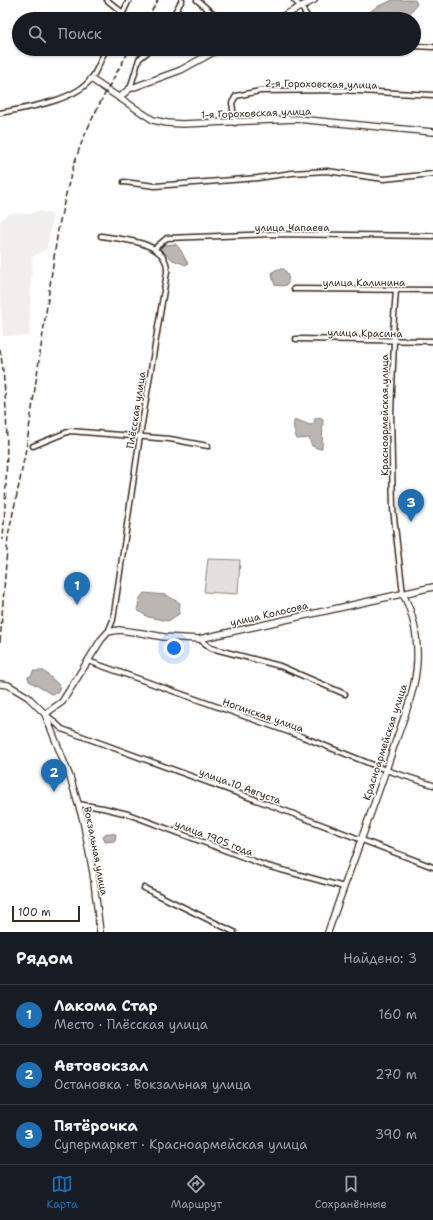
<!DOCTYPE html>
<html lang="ru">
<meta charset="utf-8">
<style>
:root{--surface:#171b24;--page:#242831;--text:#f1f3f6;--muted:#9ea1a6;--line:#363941;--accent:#1f6fb2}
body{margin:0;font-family:"Shantell Sans",sans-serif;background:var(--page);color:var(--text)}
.scale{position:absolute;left:12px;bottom:10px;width:68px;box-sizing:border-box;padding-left:4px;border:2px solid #3b2a1e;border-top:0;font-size:11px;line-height:14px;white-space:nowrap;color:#3b2a1e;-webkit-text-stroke:3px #fff;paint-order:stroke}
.you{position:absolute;left:174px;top:648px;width:14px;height:14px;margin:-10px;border:3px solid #fff;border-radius:50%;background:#1a73e8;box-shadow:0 0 0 6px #1a73e833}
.badge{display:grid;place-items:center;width:26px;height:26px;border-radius:50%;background:var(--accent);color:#fff;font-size:13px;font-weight:700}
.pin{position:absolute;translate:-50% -33px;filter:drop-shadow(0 1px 2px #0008)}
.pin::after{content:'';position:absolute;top:21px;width:14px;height:12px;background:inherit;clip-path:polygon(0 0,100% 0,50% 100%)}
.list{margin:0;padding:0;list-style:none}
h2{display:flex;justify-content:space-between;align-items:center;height:52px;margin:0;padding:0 16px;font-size:17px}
h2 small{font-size:13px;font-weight:400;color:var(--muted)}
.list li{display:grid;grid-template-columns:26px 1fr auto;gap:12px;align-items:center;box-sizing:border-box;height:60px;padding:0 16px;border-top:1px solid var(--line)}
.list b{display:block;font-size:15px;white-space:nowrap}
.list p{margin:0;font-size:13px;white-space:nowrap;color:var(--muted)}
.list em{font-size:13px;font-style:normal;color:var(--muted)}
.icon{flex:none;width:22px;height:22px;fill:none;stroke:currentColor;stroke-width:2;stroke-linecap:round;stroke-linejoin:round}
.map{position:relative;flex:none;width:433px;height:932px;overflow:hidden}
.search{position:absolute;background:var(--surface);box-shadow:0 1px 3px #0004;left:12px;right:12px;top:12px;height:44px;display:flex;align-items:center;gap:10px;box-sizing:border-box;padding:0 14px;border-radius:22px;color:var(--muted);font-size:15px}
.sheet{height:232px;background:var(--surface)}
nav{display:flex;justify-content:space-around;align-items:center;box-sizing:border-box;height:56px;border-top:1px solid var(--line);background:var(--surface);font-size:11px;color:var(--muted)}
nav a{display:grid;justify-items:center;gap:2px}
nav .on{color:var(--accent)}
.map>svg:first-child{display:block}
.built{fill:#f1efee}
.green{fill:#e2e0de;stroke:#8e857e}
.water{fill:#bcb6b3;stroke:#887e77}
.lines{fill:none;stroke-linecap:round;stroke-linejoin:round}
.street-casing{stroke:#3b2a1e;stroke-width:7}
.secondary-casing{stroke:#3b2a1e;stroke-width:8}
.street{stroke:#fff;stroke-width:4}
.secondary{stroke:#fff;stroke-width:5.5}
.rail{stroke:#3b2a1e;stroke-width:1.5;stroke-dasharray:6 3;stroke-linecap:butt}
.labels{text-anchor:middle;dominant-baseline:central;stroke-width:3;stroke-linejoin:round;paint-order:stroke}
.street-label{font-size:10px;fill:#3b2a1e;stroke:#fff}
</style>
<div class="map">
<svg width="433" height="932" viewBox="0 0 433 932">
<rect width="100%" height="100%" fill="#fff"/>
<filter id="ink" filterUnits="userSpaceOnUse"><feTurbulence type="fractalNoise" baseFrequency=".025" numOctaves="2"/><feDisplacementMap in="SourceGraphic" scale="8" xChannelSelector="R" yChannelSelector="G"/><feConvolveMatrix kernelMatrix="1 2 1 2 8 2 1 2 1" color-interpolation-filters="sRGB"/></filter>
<g filter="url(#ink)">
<path class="built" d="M38,211L53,214L47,248L32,257L29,336H3L0,290V221L9,213L30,214Z"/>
<path class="green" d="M208,559L240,560L238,594L204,592Z"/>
<g class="water">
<path d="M392,0H415L417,4L408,16L403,19H371L369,13C376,5 384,5 392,0Z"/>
<path d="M175,244C181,247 183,257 188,263L186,265L173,260L161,250V248L163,245Z"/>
<path d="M278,269H284C288,274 290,279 287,285L282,286L275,285L273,280L272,272Z"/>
<path d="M320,417L323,419L322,448L320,449L312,446L309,438L297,439C294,433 293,428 294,421L297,420L310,425L314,423L315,419Z"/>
<path d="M144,593L166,595L180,603L179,614L168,621L148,617L137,610L140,598Z"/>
<path d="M33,671H44L60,686L58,693L51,694L29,681L28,677L32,675Z"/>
<path d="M106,833L116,834L115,841L105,842L103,837Z"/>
</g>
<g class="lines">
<g class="street-casing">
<g id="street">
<path d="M107,0L123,13"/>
<path d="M197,0L219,19"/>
<path d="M294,0L301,7L309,19"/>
<path d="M120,19L129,0"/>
<path d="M171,19L182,0"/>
<path d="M414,46L433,47"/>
<path d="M130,89L139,59L151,49"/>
<path d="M0,113C25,108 75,101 91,79C97,71 101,59 106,49"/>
<path d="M235,123L232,103L236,96L260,91L340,90L433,95"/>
<path d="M124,182L155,186L258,178L292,173L327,171L384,179L433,174"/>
<path d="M101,236C120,239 159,241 166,263C167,266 167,270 167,272L140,436L113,620L108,632"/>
<path d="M155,248L167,238L221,236L271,234L433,236"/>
<path d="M294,289L433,290"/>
<path d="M396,290L393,331L394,341L391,414L393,509L403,594"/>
<path d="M296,339L433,341"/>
<path d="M33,446L70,431L170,439L208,446"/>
<path d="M199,639L211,648L280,666L345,694"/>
<path d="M88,661L303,737L386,770L433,785"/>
<path d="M46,714L62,729L270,805L433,867"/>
<path d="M78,804L103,808L128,814L267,866L344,887"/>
<path d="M144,888L234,932"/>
</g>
</g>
<g class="secondary-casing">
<g id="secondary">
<path d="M277,19L314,0"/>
<path d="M91,79L153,120L167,123L182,124L297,119L433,132"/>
<path d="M119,98L129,89L181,70L219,49"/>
<path d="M0,684L8,685L28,697L45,714L70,777L83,820L93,873L100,932"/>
<path d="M45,714L62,702L101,640L108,632L119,630L142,633L164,637L199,639L433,587"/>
<path d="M328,932C349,871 373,810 393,749C402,722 416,690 417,661C418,637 414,615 403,594"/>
</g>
</g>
<use href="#street" class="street"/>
<use href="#secondary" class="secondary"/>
<g class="rail">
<path d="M147,19L158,0"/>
<path d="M0,349C10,413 7,476 3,540"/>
<path d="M0,642L8,536L20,480L27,443L58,230C64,202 70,174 80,147C93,113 112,81 130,49"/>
</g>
</g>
</g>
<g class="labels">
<g class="street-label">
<text transform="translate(321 84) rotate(1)">2-я Гороховская улица</text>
<text transform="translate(256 113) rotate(-2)">1-я Гороховская улица</text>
<text x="292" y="227">улица Чапаева</text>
<text x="364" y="282">улица Калинина</text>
<text transform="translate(365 333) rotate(1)">улица Красина</text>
<text transform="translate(136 410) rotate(-81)">Плёсская улица</text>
<text transform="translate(384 415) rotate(-90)">Красноармейская улица</text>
<text transform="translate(269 614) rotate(-13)">улица Колосова</text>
<text transform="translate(263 715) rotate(19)">Ногинская улица</text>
<text transform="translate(385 742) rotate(-72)">Красноармейская улица</text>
<text transform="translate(240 786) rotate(20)">улица 10 Августа</text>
<text transform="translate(214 838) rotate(21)">улица 1905 года</text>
<text transform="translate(96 851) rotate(79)">Вокзальная улица</text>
</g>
</g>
</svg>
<div class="scale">100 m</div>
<div class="you"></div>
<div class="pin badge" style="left:77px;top:605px">1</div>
<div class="pin badge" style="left:54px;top:792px">2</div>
<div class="pin badge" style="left:411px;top:522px">3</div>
<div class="search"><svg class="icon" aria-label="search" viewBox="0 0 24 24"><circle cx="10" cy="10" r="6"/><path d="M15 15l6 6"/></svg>Поиск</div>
</div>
<section class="sheet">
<h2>Рядом<small>Найдено: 3</small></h2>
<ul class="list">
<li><span class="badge">1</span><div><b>Лакома Стар</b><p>Место · Плёсская улица</p></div><em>160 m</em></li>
<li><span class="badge">2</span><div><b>Автовокзал</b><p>Остановка · Вокзальная улица</p></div><em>270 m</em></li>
<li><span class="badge">3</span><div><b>Пятёрочка</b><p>Супермаркет · Красноармейская улица</p></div><em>390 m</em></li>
</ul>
</section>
<nav>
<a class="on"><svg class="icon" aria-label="map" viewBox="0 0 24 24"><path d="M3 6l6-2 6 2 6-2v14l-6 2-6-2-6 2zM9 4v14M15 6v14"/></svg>Карта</a>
<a><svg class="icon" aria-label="directions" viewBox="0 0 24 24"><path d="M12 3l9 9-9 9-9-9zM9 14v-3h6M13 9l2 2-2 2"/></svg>Маршрут</a>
<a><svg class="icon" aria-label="saved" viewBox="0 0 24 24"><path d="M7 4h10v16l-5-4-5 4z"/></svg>Сохранённые</a>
</nav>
